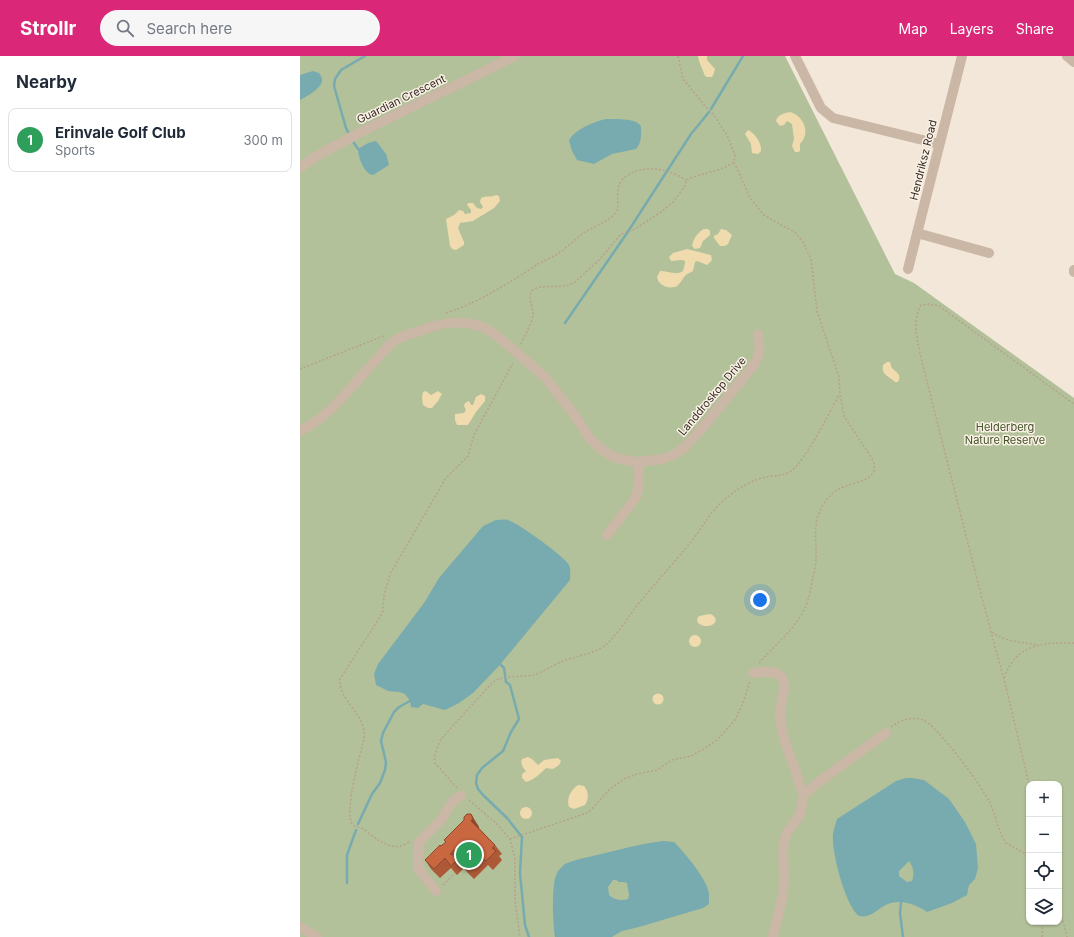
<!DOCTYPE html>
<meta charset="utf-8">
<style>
:root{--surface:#fff;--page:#f6f6f7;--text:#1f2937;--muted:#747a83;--line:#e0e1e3;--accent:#db2777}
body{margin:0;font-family:Inter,sans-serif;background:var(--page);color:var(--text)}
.controls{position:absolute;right:12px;bottom:12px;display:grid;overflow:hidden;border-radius:8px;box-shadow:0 1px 3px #0004}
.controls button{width:36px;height:36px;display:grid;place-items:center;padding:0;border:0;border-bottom:1px solid var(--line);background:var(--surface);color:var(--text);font:20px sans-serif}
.you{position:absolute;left:460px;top:544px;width:14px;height:14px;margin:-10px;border:3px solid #fff;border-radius:50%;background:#1a73e8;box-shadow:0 0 0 6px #1a73e833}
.badge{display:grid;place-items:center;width:26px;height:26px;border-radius:50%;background:var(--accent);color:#fff;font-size:13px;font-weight:700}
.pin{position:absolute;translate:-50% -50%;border:2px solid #fff;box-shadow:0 1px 4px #0006}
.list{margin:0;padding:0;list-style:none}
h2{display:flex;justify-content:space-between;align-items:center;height:52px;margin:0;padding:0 16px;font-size:17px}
h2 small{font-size:13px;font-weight:400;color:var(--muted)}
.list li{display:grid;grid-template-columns:26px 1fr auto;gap:12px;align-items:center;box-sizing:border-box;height:64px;margin:0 8px 8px;padding:0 8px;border:1px solid var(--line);border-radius:8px}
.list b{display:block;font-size:15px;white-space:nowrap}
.list p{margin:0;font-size:13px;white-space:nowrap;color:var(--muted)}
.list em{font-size:13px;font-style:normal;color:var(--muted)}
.icon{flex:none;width:22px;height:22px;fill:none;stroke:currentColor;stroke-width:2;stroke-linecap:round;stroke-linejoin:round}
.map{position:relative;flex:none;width:774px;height:881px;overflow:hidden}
header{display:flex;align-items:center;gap:24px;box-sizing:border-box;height:56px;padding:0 20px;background:var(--accent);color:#fff}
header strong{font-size:19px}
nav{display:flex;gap:22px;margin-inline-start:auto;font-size:14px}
.search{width:280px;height:36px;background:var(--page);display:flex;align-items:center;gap:10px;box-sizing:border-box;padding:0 14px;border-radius:22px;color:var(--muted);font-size:15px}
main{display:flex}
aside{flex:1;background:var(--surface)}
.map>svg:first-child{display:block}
.green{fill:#b2c199;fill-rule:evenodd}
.sand{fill:#efdbae}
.water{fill:#78abaf;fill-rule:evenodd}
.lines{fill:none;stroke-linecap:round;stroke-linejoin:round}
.stream{stroke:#78abaf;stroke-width:2.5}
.path{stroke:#b6a18f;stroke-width:1.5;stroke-dasharray:2 2;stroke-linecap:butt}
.minor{stroke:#cab7a5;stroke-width:10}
.wall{fill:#ad5937}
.shaded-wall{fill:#8d482d}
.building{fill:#c96740;stroke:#8d482d;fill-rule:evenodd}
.labels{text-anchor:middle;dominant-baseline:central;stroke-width:3;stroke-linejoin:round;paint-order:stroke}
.street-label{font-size:11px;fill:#362c26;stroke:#faf1e5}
.park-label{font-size:11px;fill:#43542a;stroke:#faf1e5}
</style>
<header>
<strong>Strollr</strong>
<div class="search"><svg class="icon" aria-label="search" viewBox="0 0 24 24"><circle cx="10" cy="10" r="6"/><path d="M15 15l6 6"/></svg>Search here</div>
<nav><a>Map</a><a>Layers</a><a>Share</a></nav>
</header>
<main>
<aside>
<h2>Nearby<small></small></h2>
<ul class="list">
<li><span class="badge" style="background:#2e9e5b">1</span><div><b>Erinvale Golf Club</b><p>Sports</p></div><em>300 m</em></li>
</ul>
</aside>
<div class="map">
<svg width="774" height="881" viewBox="0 0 774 881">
<rect width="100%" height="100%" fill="#f2e7d9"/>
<path class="green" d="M0,0H485L595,218L614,227L774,342V881H0ZM729,728H759V866H729Z"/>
<g class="sand">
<path d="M398,0H407V4L415,13L414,17L412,21H407L405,20L399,5Z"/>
<path d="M490,56C504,60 511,77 500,88V95L498,96H495L492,90L494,83L492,68L487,65L484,69L480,70L476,65C477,59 484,57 490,56Z"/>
<path d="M448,74C455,77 462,88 461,95L458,98L452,97L451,88L445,78Z"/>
<path d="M196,139L199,140L200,145L194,152L173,165L160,167L158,172L164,186V189L156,194L152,193L150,190L146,163L154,159L159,154L163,155L165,158L171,157V154L167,149L168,147H173L177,152L181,153L183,151L180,146L181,142C186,139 191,142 196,139Z"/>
<path d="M404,173H408L410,175V179L403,185L400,192L395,193L392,190C393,183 398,176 404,173Z"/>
<path d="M421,173L426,174L432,179L428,188L425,190H420L414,182V180L418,178Z"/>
<path d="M387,193L411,199L412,204L407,209L397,205L395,206L393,215C390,217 387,217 385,220C382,223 381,227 377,230C369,234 358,229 357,221L360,215C368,215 376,220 383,215L385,207V205L382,204L371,205L369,201L373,197Z"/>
<path d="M587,306H590C591,308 591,311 592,312C597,317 602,319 598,326H595C589,320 581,319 583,309Z"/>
<path d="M126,335L131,339L138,335L142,338L138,345L132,352H128L123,349L122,341L123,336Z"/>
<path d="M181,338L185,340V345L176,356L168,369H157L155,364V358L164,357L166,354L164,350L165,347L169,345L171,349H173L176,341Z"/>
<path d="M410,558C423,563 411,576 398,567L397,563L399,560Z"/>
<circle cx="395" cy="585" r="6"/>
<circle cx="358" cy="643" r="5.5"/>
<path d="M228,701L232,703L238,709L244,704L258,702L261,705L259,709L253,713L246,712C240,718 234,724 226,726L222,722V718L226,715C223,712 220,708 222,703Z"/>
<path d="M278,729L284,730C289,736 289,742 285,749L274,753L269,751C266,742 271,734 278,729Z"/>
<circle cx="226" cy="757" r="6"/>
</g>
<g class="water">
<path d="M13,15L19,17C20,19 22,21 22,23C24,31 6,41 0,44V19Z"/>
<path d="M306,63C314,63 335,62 340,69C342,72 341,75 341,78C341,84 340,88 336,93L312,98L294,108L277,104L272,95L269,84C276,73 293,66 306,63Z"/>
<path d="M76,85L86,98L89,109L73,119C64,118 58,101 58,93L68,87Z"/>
<path d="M196,464C200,464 205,463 208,464C218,467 264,500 269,509C271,514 270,519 270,524L198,611L173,637L159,647L145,654L123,648L118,652L111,651L110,645L105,638L99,636L88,635L76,629L74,618L78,608L124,547L139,522L183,470Z"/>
<path d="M606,722H612L624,724L649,743L665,766L676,788L678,812L675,823L669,829L667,839L652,847L627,856C616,849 604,844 591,847C579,850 572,863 559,860C546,851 533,800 533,784C532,777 535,770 537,763L596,725ZM609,805C613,811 615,817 612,825L607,826L599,820V815Z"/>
<path d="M364,785L374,786C384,796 408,824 409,838C409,841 409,845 409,848L403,852L339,871L322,875L312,881H255C253,869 251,827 257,817C259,814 262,810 265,808C276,803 289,801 301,798C322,793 343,787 364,785ZM313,824H316L319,826H324L327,827L329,839L328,843C322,845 314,844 309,839L308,831Z"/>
</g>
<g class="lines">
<g class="stream">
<path d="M411,53L443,0"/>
<path d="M48,76L46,72L34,30L35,23L41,14L65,0"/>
<path d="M52,84L58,93"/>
<path d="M265,267L327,177L391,78L409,56"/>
<path d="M200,608L204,612L206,626L210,629L219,663L211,676L203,695L182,712L177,719L176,727L178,733L183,739L207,762L222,781L220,817L225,869L229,881"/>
<path d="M58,768L72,738L80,727L85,714L86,706L81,685L83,677L94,656L99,651L110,645"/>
<path d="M47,827V799L56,774"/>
<path d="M601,846L600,857L603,881"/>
</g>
<g class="path">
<path d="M378,0L383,23L406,51L413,58L427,79L435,99L434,106L450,142L464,159L483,170L495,176L503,186L511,203L517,255L539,321L540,338L544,360L571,401C585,426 552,425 539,433C531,437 525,445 521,453C512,469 517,486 516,503C516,509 514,516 513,521C511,532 509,544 504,554C494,574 474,590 459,607"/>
<path d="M146,257C177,247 204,230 232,212C239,207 248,203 256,199C265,193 273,185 282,178C292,171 305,167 314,159C324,150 309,131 328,119C347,108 369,113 386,124"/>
<path d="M221,288C224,280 233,266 233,258C233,248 226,241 234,233L240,231L266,230L275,226L299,204L321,178L335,173L361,156L373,146L385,130L386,124C401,117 420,116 434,106"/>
<path d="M0,313L86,279"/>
<path d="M692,576C705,586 722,586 738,589"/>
<path d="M704,622C716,588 742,586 774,587"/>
<path d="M591,671C601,664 611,660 623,664C637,669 683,732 690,747C696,760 698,775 706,787L724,797L729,803"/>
<path d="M729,728L707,635L679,531L620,298C617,279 612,267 621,249L629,248L639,250L774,348"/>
<path d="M157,732L135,707C133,698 138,690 141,683L192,627C202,618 220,622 233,619C244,616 254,608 266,604C278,600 291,598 303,591C313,585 327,563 335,552C353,530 372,509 390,487C399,477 405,464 415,453C427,440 444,427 462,422C472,419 482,421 491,415C506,404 529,357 539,339"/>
<path d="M169,744L197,768L210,783L215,803V844L220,881"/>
<path d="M210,783L287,757L292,753L310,733L324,723L337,718L357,714L372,704L391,700L402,694L417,684L435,664L443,647L450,625"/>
<path d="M109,786C98,794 89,790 78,784C73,781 68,776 63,773C59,771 55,771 52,768C44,755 60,699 64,683C67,658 38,645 40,623L80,561L83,555L84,540L90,518L146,422L168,400L174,379L213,307"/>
<path d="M143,829L155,817"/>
<path d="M759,849L767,881"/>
<path d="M742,881L743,866"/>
</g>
<g class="minor">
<path d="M495,0L521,52L533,62L639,88"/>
<path d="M767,0L774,6"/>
<path d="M0,112L13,102L59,77L215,0"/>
<path d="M617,177L689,197"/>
<path d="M608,213L662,0"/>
<path d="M774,214V216"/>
<path d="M0,375C33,358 50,331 75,305C81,298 87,291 94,285C103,279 115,277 125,273C147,265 166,264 187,273L202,284L244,320L273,357L291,384L302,394L314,401L324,404L338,406L363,403L375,398L385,391L408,365L453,310C460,300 461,291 458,279"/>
<path d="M307,479L335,443C340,431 340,419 338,406"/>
<path d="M453,617C462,616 477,613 482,622C488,631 480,646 480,656C480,676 489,697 496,716C498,724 500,732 504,739"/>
<path d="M136,835L118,812L119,786C126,779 134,772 140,765C147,757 150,744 161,740"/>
<path d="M0,871L17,881"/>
<path d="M473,881L483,838L484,823L483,794L486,778L500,759L504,739L516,728L586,677"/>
</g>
</g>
<path class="wall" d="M177,768L179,771V772L195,789L202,798L199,800L202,804L193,814L188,809L174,823L167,816L163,811H162L163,813L157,819L151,812L140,822L131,813L125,804L141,790Z"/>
<path class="shaded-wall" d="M171,758L179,771L178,774L171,765Z"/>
<path class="building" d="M167,758H171L173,762L171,765L195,789L192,792L196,795L186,805L181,800L167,814L160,807L164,804L159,799L156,803L157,804L151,810L145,802L134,813L125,804L140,789L141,790L146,786L144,784L164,764V761ZM154,794L156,796L152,799L150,798Z"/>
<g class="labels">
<g class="street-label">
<text transform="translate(101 43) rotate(-26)">Guardian Crescent</text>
<text transform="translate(623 104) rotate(-76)">Hendriksz Road</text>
<text transform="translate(412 340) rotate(-50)">Landdroskop Drive</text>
</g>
<g class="park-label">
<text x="705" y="371">Helderberg<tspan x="705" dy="13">Nature Reserve</tspan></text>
</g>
</g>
</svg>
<div class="controls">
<button>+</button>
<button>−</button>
<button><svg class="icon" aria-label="locate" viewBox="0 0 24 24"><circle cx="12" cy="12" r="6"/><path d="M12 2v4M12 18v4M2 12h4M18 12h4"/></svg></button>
<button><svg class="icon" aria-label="layers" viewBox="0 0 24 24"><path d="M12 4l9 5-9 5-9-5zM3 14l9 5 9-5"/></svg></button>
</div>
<div class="you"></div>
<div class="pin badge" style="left:169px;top:799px;background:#2e9e5b">1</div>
</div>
</main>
